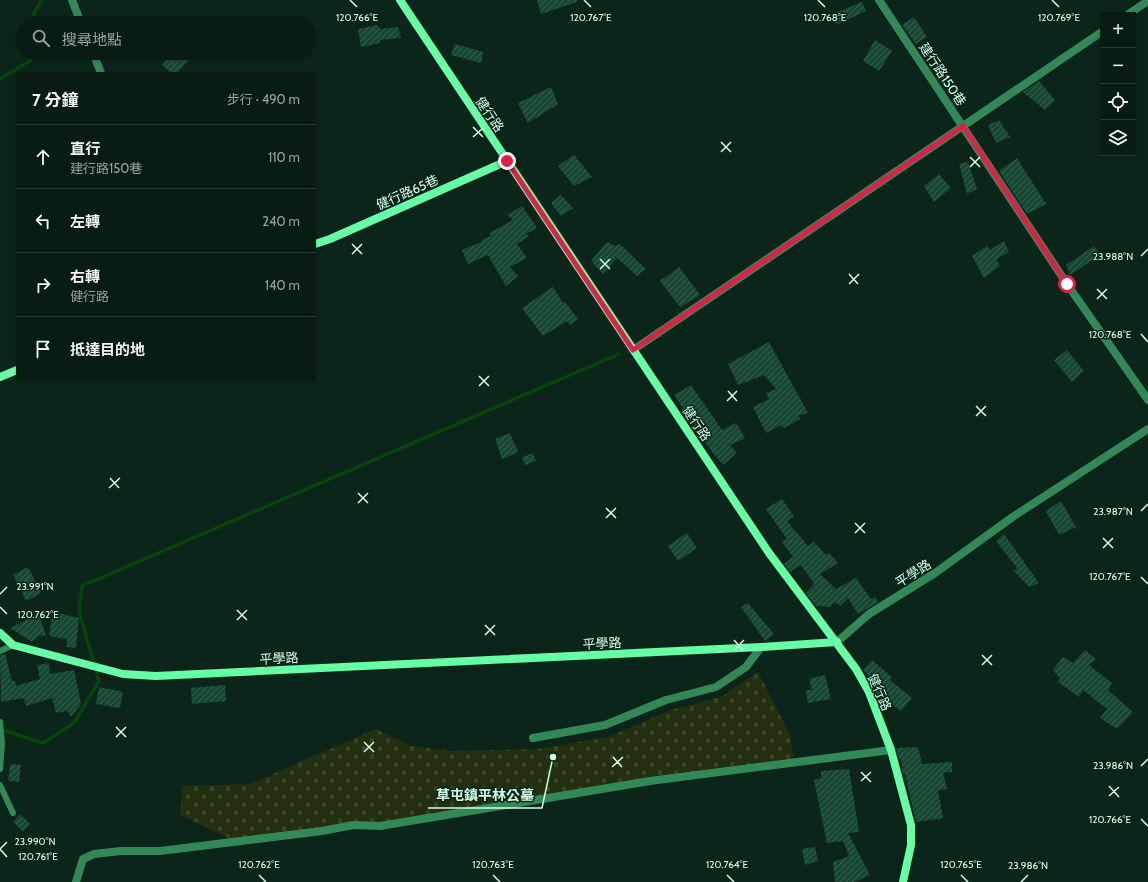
<!DOCTYPE html>
<html lang="zh-TW">
<meta charset="utf-8">
<style>
:root{--surface:#091c14;--page:#12251d;--text:#f1f3f6;--muted:#99a1a0;--line:#293a34}
body{margin:0;font-family:Cabin,"Noto Sans TC",sans-serif;background:var(--page);color:var(--text)}
.controls{position:absolute;right:12px;top:12px;display:grid;overflow:hidden;border-radius:0px;box-shadow:0 1px 3px #0004}
.controls button{width:36px;height:36px;display:grid;place-items:center;padding:0;border:0;border-bottom:1px solid var(--line);background:var(--surface);color:var(--text);font:20px sans-serif}
.stop{position:absolute;width:12px;height:12px;margin:-9px;border:3px solid #e11d48;border-radius:50%;background:#fff}
.stop.end{background:#e11d48;border-color:#fff;box-shadow:0 1px 4px #0008}
.list{margin:0;padding:0;list-style:none}
h2{display:flex;justify-content:space-between;align-items:center;height:52px;margin:0;padding:0 16px;font-size:17px}
h2 small{font-size:13px;font-weight:400;color:var(--muted)}
.list li{display:grid;grid-template-columns:26px 1fr auto;gap:12px;align-items:center;box-sizing:border-box;height:64px;padding:0 16px;border-top:1px solid var(--line)}
.list b{display:block;font-size:15px;white-space:nowrap}
.list p{margin:0;font-size:13px;white-space:nowrap;color:var(--muted)}
.list em{font-size:13px;font-style:normal;color:var(--muted)}
.icon{flex:none;width:22px;height:22px;fill:none;stroke:currentColor;stroke-width:2;stroke-linecap:round;stroke-linejoin:round}
.map{position:relative;flex:none;width:1148px;height:882px;overflow:hidden}
.search{position:absolute;background:var(--surface);box-shadow:0 1px 3px #0004;left:16px;top:16px;width:300px;height:44px;display:flex;align-items:center;gap:10px;box-sizing:border-box;padding:0 14px;border-radius:22px;color:var(--muted);font-size:15px}
.panel{position:absolute;background:var(--surface);box-shadow:0 1px 3px #0004;left:16px;top:72px;width:300px;height:308px;border-radius:0px}
.map>svg:first-child{display:block}
.cemetery{fill:url(#cemetery-stones)}
.lines{fill:none;stroke-linecap:round;stroke-linejoin:round}
.stream{stroke:#054507;stroke-width:3.5}
.building{fill:url(#building-hatch)}
.lane{stroke:#338857;stroke-width:6}
.street{stroke:#338857;stroke-width:8}
.secondary{stroke:#67ffa6;stroke-width:8}
.route{stroke:#e11d48;stroke-width:5}
.ticks{fill:none;stroke:#d0ffe8;stroke-width:1.5}
.labels{text-anchor:middle;dominant-baseline:central;stroke-width:3;stroke-linejoin:round;paint-order:stroke}
.street-label{font-size:13px;fill:#d0ffe8;stroke:#0c251a}
.ticks-label{font-size:10px;text-anchor:middle;fill:#d0ffe8;stroke:#0c251a;stroke-width:3;stroke-linejoin:round;paint-order:stroke}
.leader{fill:none;stroke:#d0ffe8;stroke-width:1.5}
.callout-dot{fill:#d0ffe8;stroke:#0c251a;stroke-width:1.5}
.callout-label{font-size:14px;text-anchor:middle;font-weight:bold;fill:#d0ffe8;stroke:#0c251a;stroke-width:3;stroke-linejoin:round;paint-order:stroke}
</style>
<div class="map">
<svg width="1148" height="882" viewBox="0 0 1148 882">
<defs>
<pattern id="cemetery-stones" width="16" height="16" patternUnits="userSpaceOnUse"><rect width="16" height="16" fill="#242f0f"/><path d="M2 7V4a2 2 0 0 1 4 0v3zM10 15v-3a2 2 0 0 1 4 0v3z" fill="#384426"/></pattern>
<pattern id="building-hatch" width="6" height="6" patternUnits="userSpaceOnUse"><rect width="6" height="6" fill="#174834"/><path d="M-1 1l2-2M0 6l6-6M5 7l2-2" fill="none" stroke="#386351"/></pattern>
</defs>
<rect width="100%" height="100%" fill="#0c251a"/>
<path class="cemetery" d="M758,672L790,735L794,762L492,807L380,830L349,826L237,842L180,815L183,786L250,784L376,729L410,746L450,751L539,749L608,737L671,710L721,697Z"/>
<g class="lines">
<g class="stream">
<path d="M34,23V13L42,0"/>
<path d="M0,79L38,56L37,53"/>
<path d="M0,729L43,743L74,723L99,681L79,611L82,586L619,354"/>
</g>
</g>
<g class="building">
<path d="M537,0H577V2L541,14Z"/>
<path d="M862,2L866,11L836,25L831,15Z"/>
<path d="M914,17L927,37L916,44L902,25Z"/>
<path d="M377,25L381,29L398,27L401,38L380,40V43L361,47L358,29Z"/>
<path d="M875,40L892,51L879,71L863,61Z"/>
<path d="M455,44L483,52L481,63L451,55Z"/>
<path d="M171,53H182L189,60L177,73H171L162,65Z"/>
<path d="M1039,81L1055,100L1045,110L1023,92Z"/>
<path d="M551,87L558,104L528,123L518,103Z"/>
<path d="M999,120L1010,137L996,143L988,125Z"/>
<path d="M574,155L592,177L574,186L558,166Z"/>
<path d="M1017,158L1046,204L1027,214L999,171Z"/>
<path d="M968,162L977,189L967,194L959,164Z"/>
<path d="M939,174L951,188L934,202L924,186Z"/>
<path d="M561,195L573,208L561,216L551,203Z"/>
<path d="M522,206L537,228L526,234L529,236L517,244L527,258L510,267L518,276L506,286L488,255L468,264L462,250L482,242L481,240L491,236L489,233L513,220L507,215Z"/>
<path d="M1004,241L1009,252L996,259L1000,266L984,278L972,256L987,246L990,250Z"/>
<path d="M607,242L615,246L620,244L646,269L637,276L617,258L603,274L591,261Z"/>
<path d="M1094,246L1100,255L1070,275L1066,265Z"/>
<path d="M679,267L700,295L680,307L660,281Z"/>
<path d="M553,287L563,303L565,302L578,319L570,325L567,321L543,336L522,308Z"/>
<path d="M769,342L808,413L799,415L800,419L784,428L782,425L766,433L753,407L769,399L766,393L776,389L764,375L738,385L728,364Z"/>
<path d="M1067,350L1084,371L1072,382L1054,360Z"/>
<path d="M691,385L722,430L736,423L745,438L730,445L737,453L723,465L712,452L674,395Z"/>
<path d="M510,433L518,452L502,459L495,439Z"/>
<path d="M533,453L536,461L525,465L522,457Z"/>
<path d="M782,499L794,516L787,521L808,546L814,542L826,555L829,553L838,563L820,574L836,589L856,578L871,599L875,597L878,602L858,614L848,598L840,606L835,602L830,607L816,606L806,593L814,584L801,565L790,572L784,564L793,557L782,542L787,539L766,509Z"/>
<path d="M1061,501L1076,527L1059,535L1046,511Z"/>
<path d="M687,533L697,548L678,561L668,546Z"/>
<path d="M1004,534L1039,583L1029,587L1014,571L1017,568L996,541Z"/>
<path d="M28,567L41,593L26,601L13,575Z"/>
<path d="M748,603L774,634L765,641L741,607Z"/>
<path d="M53,612L79,618L76,648L66,647L67,639L49,636Z"/>
<path d="M39,614L46,636L40,635L32,642L10,628Z"/>
<path d="M1085,650L1096,659L1089,665L1112,683L1108,690L1133,712L1117,729L1100,718L1107,709L1083,690L1079,697L1058,682L1060,678L1053,670L1063,657L1073,663Z"/>
<path d="M5,654L12,681H15L16,686L40,679L37,665L49,663L50,674L74,670L81,704L71,717L67,711L56,713L52,698L26,706L24,698L1,702L0,655Z"/>
<path d="M872,660L892,677L890,680L912,698L901,711L879,695L877,697L869,680L871,678L863,670Z"/>
<path d="M825,675L831,699L808,703L806,690H812L809,679Z"/>
<path d="M225,685L226,701L192,704L191,688Z"/>
<path d="M99,687L123,692L120,708L96,704Z"/>
<path d="M918,747L922,764L952,762V772L943,773L947,789L938,790L943,818L916,822L905,774H903L901,759H899L896,748Z"/>
<path d="M10,764L21,765L19,782L8,781Z"/>
<path d="M849,769L859,832L848,833L870,875L854,882H835L833,862L849,856L843,841L827,843L814,780L821,778V771Z"/>
<path d="M20,814L30,824L23,832L13,822Z"/>
<path d="M815,847L818,861L805,865L802,849Z"/>
</g>
<g class="lines">
<g class="lane">
<path d="M0,651L13,645"/>
<path d="M0,722L2,744L0,769"/>
<path d="M0,785L13,813"/>
</g>
<g class="street">
<path d="M72,0L81,23"/>
<path d="M879,0L1067,284L1148,400"/>
<path d="M1127,15L1148,1"/>
<path d="M93,53L101,73"/>
<path d="M633,350L1103,31"/>
<path d="M837,642L869,614L935,573L1014,516L1148,429"/>
<path d="M533,738L605,725L666,700L716,687L746,667L761,647"/>
<path d="M76,882L83,859L94,854L121,851H160L322,831L353,825L380,826L650,781L891,750"/>
</g>
<g class="secondary">
<path d="M400,0L769,553L856,669L869,692L891,750L911,825V845L903,882"/>
<path d="M315,244L330,239L507,161"/>
<path d="M0,377L17,370"/>
<path d="M0,633L13,645L123,674L156,676L761,647L837,642"/>
</g>
</g>
<g class="lines">
<path class="route" d="M507,161L633,350L963,126L1067,284"/>
</g>
<path class="ticks" d="M350,0L357,7M584,0L591,7M818,0L825,7M1052,0L1059,7M473,127L483,137M473,137L483,128M721,142L731,152M721,152L731,142M970,157L980,167M970,167L980,157M352,244L362,254M352,254L362,244M1141,256L1148,249M600,259L610,269M600,269L610,259M849,274L858,284M849,284L859,274M1097,289L1107,299M1097,299L1107,289M1141,334L1148,342M479,376L489,386M479,386L489,376M728,391L737,401M727,401L737,391M976,406L986,416M976,416L986,406M110,478L119,488M109,488L120,478M358,493L368,503M358,503L368,493M606,508L616,518M1141,511L1148,504M606,518L616,508M855,523L865,533M855,533L865,523M1103,538L1113,548M1103,548L1113,538M1141,577L1148,584M0,594L7,587M0,607L7,614M237,610L247,620M237,620L247,610M485,625L495,635M485,635L495,625M734,640L743,650M734,650L744,640M982,655L992,665M982,665L992,655M116,727L126,737M116,737L126,727M364,742L374,752M364,752L374,742M613,757L622,767M1141,766L1148,759M612,767L623,757M861,772L871,782M861,781L871,772M1109,786L1119,797M1109,796L1119,787M1141,819L1148,826M0,849L7,857M0,849L7,842M259,875L266,882M493,875L500,882M727,875L734,882M961,875L968,882M1021,882L1028,875"/>
<g class="labels">
<g class="street-label">
<text transform="translate(943 74) rotate(56)">建行路150巷</text>
<text transform="translate(490 114) rotate(56)">健行路</text>
<text transform="translate(407 192) rotate(-24)">健行路65巷</text>
<text transform="translate(697 423) rotate(56)">健行路</text>
<text transform="translate(913 573) rotate(-33)">平學路</text>
<text transform="translate(602 643) rotate(-3)">平學路</text>
<text transform="translate(279 658) rotate(-3)">平學路</text>
<text transform="translate(880 692) rotate(66)">健行路</text>
</g>
</g>
<g class="ticks-label">
<text x="591" y="21">120.767°E</text>
<text x="357" y="21">120.766°E</text>
<text x="825" y="21">120.768°E</text>
<text x="1059" y="21">120.769°E</text>
<text x="1113" y="260">23.988°N</text>
<text x="1110" y="338">120.768°E</text>
<text x="1113" y="515">23.987°N</text>
<text x="1110" y="580">120.767°E</text>
<text x="35" y="590">23.991°N</text>
<text x="38" y="618">120.762°E</text>
<text x="1113" y="769">23.986°N</text>
<text x="1110" y="823">120.766°E</text>
<text x="35" y="845">23.990°N</text>
<text x="38" y="860">120.761°E</text>
<text x="259" y="868">120.762°E</text>
<text x="493" y="868">120.763°E</text>
<text x="727" y="868">120.764°E</text>
<text x="961" y="868">120.765°E</text>
<text x="1028" y="869">23.986°N</text>
</g>
<path class="leader" d="M553 757L542 808H428"/>
<circle class="callout-dot" cx="553" cy="757" r="4"/>
<g class="callout-label">
<text x="485" y="800">草屯鎮平林公墓</text>
</g>
</svg>
<div class="controls">
<button>+</button>
<button>−</button>
<button><svg class="icon" aria-label="locate" viewBox="0 0 24 24"><circle cx="12" cy="12" r="6"/><path d="M12 2v4M12 18v4M2 12h4M18 12h4"/></svg></button>
<button><svg class="icon" aria-label="layers" viewBox="0 0 24 24"><path d="M12 4l9 5-9 5-9-5zM3 14l9 5 9-5"/></svg></button>
</div>
<div class="stop" style="left:1067px;top:284px"></div>
<div class="stop end" style="left:507px;top:161px"></div>
<div class="search"><svg class="icon" aria-label="search" viewBox="0 0 24 24"><circle cx="10" cy="10" r="6"/><path d="M15 15l6 6"/></svg>搜尋地點</div>
<section class="panel">
<h2>7 分鐘<small>步行 · 490 m</small></h2>
<ul class="list">
<li><svg class="icon" aria-label="ahead" viewBox="0 0 24 24"><path d="M12 20V5M6 11l6-6 6 6"/></svg><div><b>直行</b><p>建行路150巷</p></div><em>110 m</em></li>
<li><svg class="icon" aria-label="left" viewBox="0 0 24 24"><path d="M17 20v-9H6M10 6l-5 5 5 5"/></svg><div><b>左轉</b></div><em>240 m</em></li>
<li><svg class="icon" aria-label="right" viewBox="0 0 24 24"><path d="M7 20v-9h11M14 6l5 5-5 5"/></svg><div><b>右轉</b><p>健行路</p></div><em>140 m</em></li>
<li><svg class="icon" aria-label="arrive" viewBox="0 0 24 24"><path d="M6 21V4h12l-3 4 3 4H6"/></svg><div><b>抵達目的地</b></div></li>
</ul>
</section>
</div>
